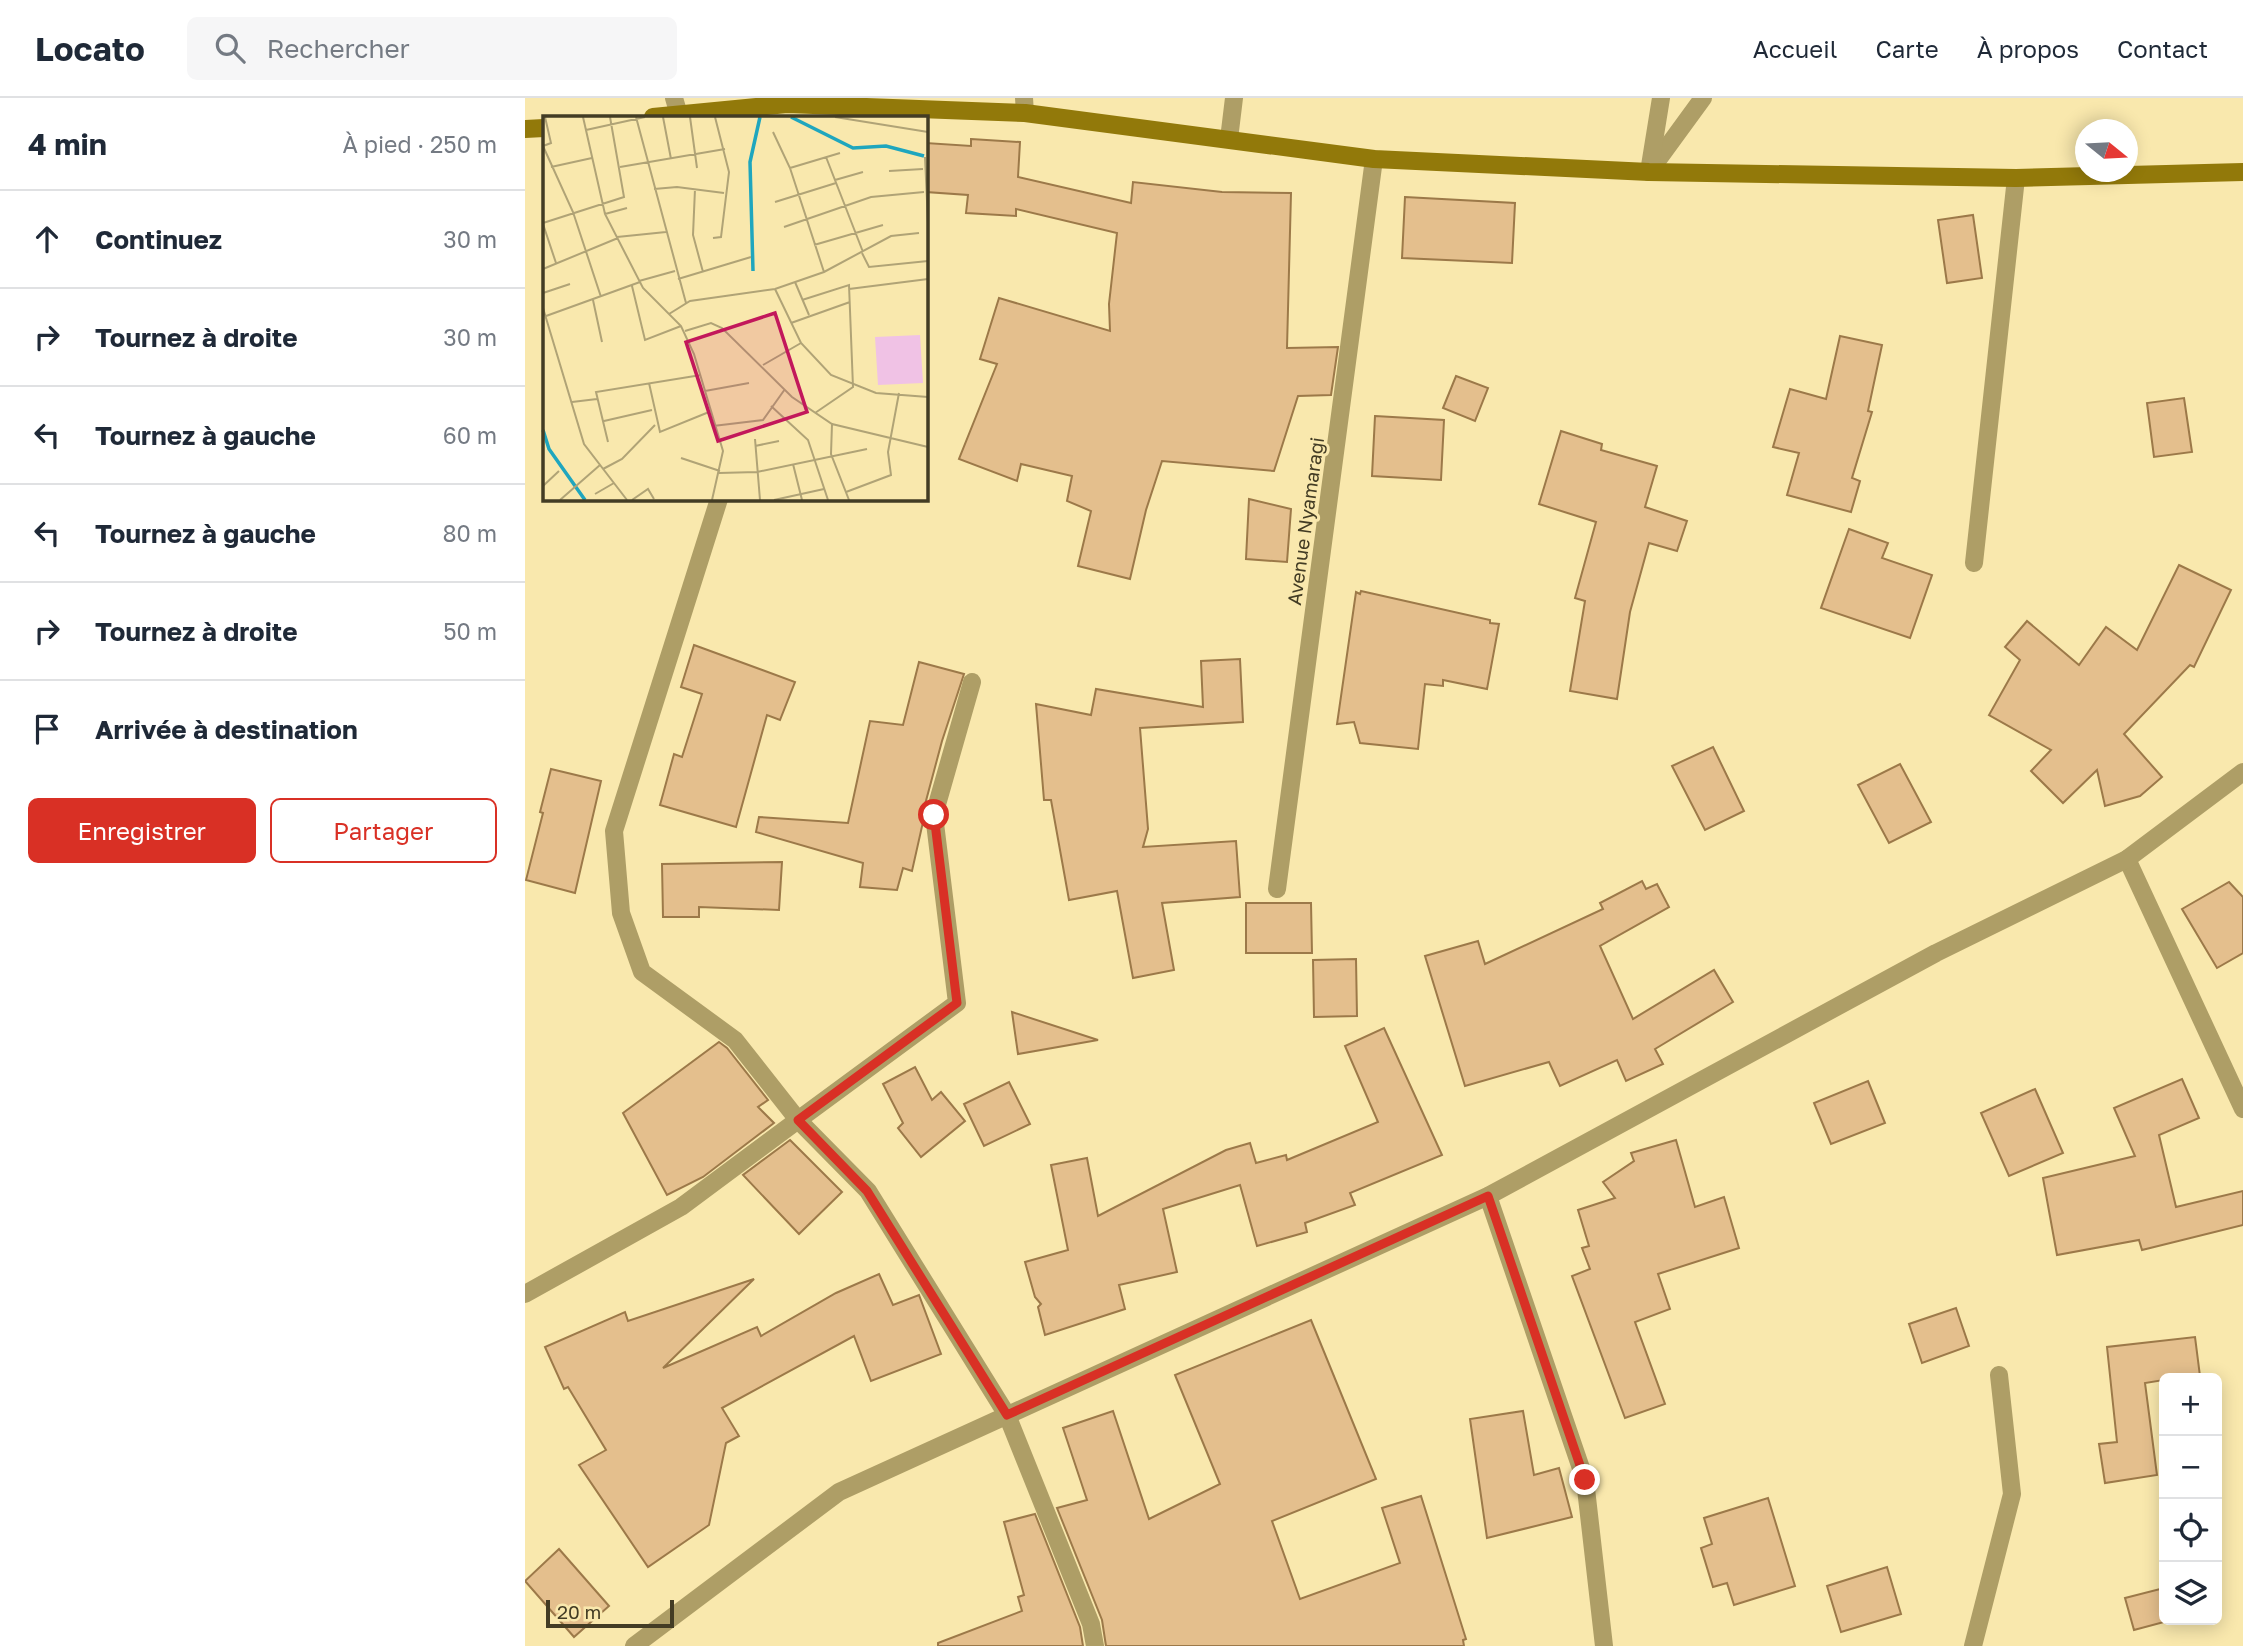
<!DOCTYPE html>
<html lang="fr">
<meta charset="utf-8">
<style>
:root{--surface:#fff;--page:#f6f6f7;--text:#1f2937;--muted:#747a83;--line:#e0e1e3;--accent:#d93025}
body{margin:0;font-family:"Golos Text",sans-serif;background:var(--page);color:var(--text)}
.controls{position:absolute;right:21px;bottom:21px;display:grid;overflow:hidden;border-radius:10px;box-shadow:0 4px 18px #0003}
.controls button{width:63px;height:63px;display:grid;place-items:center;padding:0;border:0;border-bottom:2px solid var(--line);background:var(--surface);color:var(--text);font:35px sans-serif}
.compass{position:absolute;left:1550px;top:21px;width:63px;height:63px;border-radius:50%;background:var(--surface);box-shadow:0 4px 18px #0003;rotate:108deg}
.scale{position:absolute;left:21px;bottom:18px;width:128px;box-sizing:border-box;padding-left:7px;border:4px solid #433c24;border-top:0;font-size:19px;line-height:24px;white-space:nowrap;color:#433c24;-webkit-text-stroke:5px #f9e8ad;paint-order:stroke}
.stop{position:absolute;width:21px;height:21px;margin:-16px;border:5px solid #d93025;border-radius:50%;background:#fff}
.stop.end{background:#d93025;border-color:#fff;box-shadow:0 2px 7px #0008}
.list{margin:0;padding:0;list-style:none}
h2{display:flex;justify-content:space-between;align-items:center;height:91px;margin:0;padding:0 28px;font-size:30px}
h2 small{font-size:23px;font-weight:400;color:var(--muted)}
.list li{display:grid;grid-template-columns:46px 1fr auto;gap:21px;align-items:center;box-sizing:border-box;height:98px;padding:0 28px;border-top:2px solid var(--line)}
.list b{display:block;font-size:26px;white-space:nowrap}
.list em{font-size:23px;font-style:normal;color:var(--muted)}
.actions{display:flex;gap:14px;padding:21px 28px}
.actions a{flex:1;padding:16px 0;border:2px solid var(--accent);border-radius:10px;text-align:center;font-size:24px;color:var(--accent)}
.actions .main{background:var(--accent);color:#fff}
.icon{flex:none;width:38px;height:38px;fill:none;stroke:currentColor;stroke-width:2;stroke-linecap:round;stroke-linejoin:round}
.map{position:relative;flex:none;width:1718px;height:1548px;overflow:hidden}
header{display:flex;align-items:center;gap:42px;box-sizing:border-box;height:98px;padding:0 35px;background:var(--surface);border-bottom:2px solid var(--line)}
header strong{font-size:33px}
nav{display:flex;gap:38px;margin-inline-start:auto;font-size:24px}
.search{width:490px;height:63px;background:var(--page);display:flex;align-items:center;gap:18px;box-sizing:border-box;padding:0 24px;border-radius:10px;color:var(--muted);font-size:26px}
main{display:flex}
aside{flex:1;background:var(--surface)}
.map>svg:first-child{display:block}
.building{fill:#e4bf8d;stroke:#9c7949;stroke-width:2}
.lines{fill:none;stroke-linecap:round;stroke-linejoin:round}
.lane{stroke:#ae9e66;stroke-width:18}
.street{stroke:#ae9e66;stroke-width:18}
.secondary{stroke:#92790a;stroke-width:18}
.route{stroke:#d93025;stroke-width:9}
.labels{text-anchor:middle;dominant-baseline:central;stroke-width:6;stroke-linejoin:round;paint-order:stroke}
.street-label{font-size:19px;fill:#433c24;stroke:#f9e8ad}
.inset-river{fill:none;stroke:#1fa6be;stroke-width:3.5}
.inset-road{fill:none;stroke:#b0a376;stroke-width:2}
.view{fill:#c2185b;fill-opacity:0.15;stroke:#c2185b;stroke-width:3.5}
.inset-edge{fill:none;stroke:#433c24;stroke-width:3.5}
</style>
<header>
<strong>Locato</strong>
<div class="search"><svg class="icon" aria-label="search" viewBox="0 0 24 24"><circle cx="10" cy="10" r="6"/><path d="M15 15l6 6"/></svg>Rechercher</div>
<nav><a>Accueil</a><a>Carte</a><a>À propos</a><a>Contact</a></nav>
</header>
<main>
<aside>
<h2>4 min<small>À pied · 250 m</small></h2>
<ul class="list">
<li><svg class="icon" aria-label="ahead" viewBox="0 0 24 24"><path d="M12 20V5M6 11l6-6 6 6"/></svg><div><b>Continuez</b></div><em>30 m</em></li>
<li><svg class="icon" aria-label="right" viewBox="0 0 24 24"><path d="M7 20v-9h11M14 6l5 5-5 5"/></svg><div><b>Tournez à droite</b></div><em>30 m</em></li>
<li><svg class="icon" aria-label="left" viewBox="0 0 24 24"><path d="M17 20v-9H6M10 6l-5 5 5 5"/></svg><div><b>Tournez à gauche</b></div><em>60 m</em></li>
<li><svg class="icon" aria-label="left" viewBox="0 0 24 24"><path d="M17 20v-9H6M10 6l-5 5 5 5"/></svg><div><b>Tournez à gauche</b></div><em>80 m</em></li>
<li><svg class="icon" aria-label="right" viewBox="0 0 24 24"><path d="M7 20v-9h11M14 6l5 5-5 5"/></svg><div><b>Tournez à droite</b></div><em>50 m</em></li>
<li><svg class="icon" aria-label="arrive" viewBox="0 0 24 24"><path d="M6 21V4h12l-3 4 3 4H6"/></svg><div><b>Arrivée à destination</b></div></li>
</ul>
<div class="actions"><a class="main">Enregistrer</a><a>Partager</a></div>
</aside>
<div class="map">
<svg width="1718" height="1548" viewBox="0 0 1718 1548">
<rect width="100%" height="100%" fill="#f9e8ad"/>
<g class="building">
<path d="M446,41L495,44L493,79L606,105L608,84L697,94L766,95L762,250L813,249L806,297L773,298L749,373L637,363L621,412L605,481L553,468L566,413L542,403L547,378L496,366L492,383L434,361L472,266L455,261L474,200L585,233L584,206L592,135L491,111V118L441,115L443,97L401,94V45L446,48Z"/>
<path d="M880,99L990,105L987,165L877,160Z"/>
<path d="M1448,117L1457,180L1422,185L1413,122Z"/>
<path d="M1315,238L1357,247L1343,313L1347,314L1327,380L1335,383L1326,414L1262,397L1274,355L1248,349L1265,291L1301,301Z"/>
<path d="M931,278L963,290L950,323L918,310Z"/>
<path d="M1659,300L1667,354L1629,359L1622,305Z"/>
<path d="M850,318L919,322L916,382L847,378Z"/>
<path d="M1036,333L1077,346L1076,352L1132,368L1120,409L1162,423L1152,453L1124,445L1105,514L1092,601L1045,593L1060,503L1050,500L1071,424L1014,406Z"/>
<path d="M724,401L766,411L762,464L721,461Z"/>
<path d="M1324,431L1363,445L1357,460L1407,477L1385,540L1296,510Z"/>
<path d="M1654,467L1706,492L1669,569L1665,567L1599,636L1637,679L1615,698L1580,708L1572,672L1538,705L1506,673L1526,652L1464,617L1495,562L1480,549L1502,523L1554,567L1581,529L1612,552Z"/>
<path d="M836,493L965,522V525L974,526L962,591L918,582V588L900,586L893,651L835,645L829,624L812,626L831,494L835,496Z"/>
<path d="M169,547L270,584L255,622L242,617L211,729L135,707L149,656L157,659L177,596L156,589Z"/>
<path d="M715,561L718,624L615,630L623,731L618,749L711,743L715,799L637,805L649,872L608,880L592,793L544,802L526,702H519L511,606L566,617L571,591L678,609L676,563Z"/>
<path d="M394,564L439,576L417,643L398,714V724L387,773L378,770L372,792L335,789L338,765L231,734L234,719L323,725L345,623L378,627Z"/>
<path d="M1188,649L1219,713L1180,732L1147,668Z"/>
<path d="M1375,666L1406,724L1364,745L1333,687Z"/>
<path d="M26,671L76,683L50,795L1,782L18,715L15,714Z"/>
<path d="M257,764L254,812L174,809V819H138L137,766Z"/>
<path d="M1117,783L1121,791L1132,786L1144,809L1075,848L1108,921L1189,872L1208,904L1130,951L1138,966L1101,983L1092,962L1035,988L1024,964L940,988L900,858L953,843L960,866L1078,811L1075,805Z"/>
<path d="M1704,784L1718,799V855L1692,870L1657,811Z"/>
<path d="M721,805H786L787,855H721Z"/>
<path d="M831,861L832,918L789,919L788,862Z"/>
<path d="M487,914L573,942L493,956Z"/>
<path d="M859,930L917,1057L825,1095L830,1107L780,1125L782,1134L732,1148L715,1087L638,1111L652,1174L594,1187L600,1211L520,1237L513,1209L516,1206L510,1199L500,1164L543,1152L526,1067L562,1060L573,1118L701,1052L725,1045L731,1065L761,1057L762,1062L853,1024L820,948Z"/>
<path d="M194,944L202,950L243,1002L233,1009L249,1025L178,1079L142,1097L98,1015Z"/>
<path d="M390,969L407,1002L416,994L440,1023L396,1059L373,1030L378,1025L358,986Z"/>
<path d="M1657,981L1674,1020L1634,1037L1651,1109L1718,1093V1127L1617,1152L1614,1142L1532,1157L1518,1080L1610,1058L1589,1010Z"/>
<path d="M1343,983L1360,1025L1306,1046L1289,1005Z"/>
<path d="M484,984L505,1026L459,1048L439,1006Z"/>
<path d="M1510,991L1538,1055L1484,1078L1456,1015Z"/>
<path d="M265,1042L317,1094L274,1136L218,1077Z"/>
<path d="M1151,1042L1170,1109L1199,1099L1214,1150L1133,1176L1145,1211L1110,1224L1140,1306L1100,1320L1047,1178L1065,1171L1057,1150L1064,1148L1053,1112L1090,1100L1078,1084L1109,1063L1106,1055Z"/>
<path d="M354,1176L368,1207L394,1197L416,1256L346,1283L329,1238L197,1310L214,1338L201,1345L184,1427L123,1469L54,1367L81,1352L43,1289L39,1291L20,1249L100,1214L103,1223L229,1181L138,1270L232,1229L236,1238L311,1195Z"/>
<path d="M1431,1210L1444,1248L1397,1265L1384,1226Z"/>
<path d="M786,1222L851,1381L747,1423L775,1501L875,1465L857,1410L896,1398L941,1541L938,1542L939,1548H581L577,1522L532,1410L562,1402L538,1330L588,1313L624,1421L695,1386L650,1277Z"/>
<path d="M1670,1239L1675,1278L1639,1280V1282L1620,1285L1632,1377L1580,1385L1574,1346L1592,1344L1582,1249Z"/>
<path d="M998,1313L1009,1377L1034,1370L1047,1419L962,1440L945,1321Z"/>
<path d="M1243,1400L1270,1488L1209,1507L1202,1485L1188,1489L1176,1450L1187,1446L1179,1420Z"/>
<path d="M510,1416L555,1529L558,1548H413V1545L497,1513L493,1499L499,1497L479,1424Z"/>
<path d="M34,1451L84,1508L49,1539L0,1483Z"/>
<path d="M1362,1469L1376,1516L1316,1534L1302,1488Z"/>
<path d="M1639,1490V1524L1609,1532L1600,1500Z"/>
</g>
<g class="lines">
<g class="lane">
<path d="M149,0L154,17"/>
<path d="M704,41L709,0"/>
<path d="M1124,74L1178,0"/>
<path d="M1449,465L1491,80"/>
<path d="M1602,761L1718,1011"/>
<path d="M273,1022L432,905L409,717L447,584"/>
<path d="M482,1317L566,1526L570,1548"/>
<path d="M1448,1548L1487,1396L1474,1277"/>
</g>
<g class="street">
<path d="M499,0L500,15"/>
<path d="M1124,74L1136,0"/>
<path d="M194,401L89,733L96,815L117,874L210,942L273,1022L343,1093L482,1317"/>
<path d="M752,791L849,61"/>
<path d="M963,1098L1060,1382L1079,1548"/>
<path d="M0,1196L156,1109L273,1022"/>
<path d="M109,1548L314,1394L963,1098L1411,855L1602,761L1718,674"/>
</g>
<g class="secondary">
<path d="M128,19L262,6L500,15L849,61L1124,74L1491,80L1718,74"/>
<path d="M0,31L19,30"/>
</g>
</g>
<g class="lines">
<path class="route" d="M409,717L432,905L273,1022L342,1093L482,1317L963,1098L1060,1382"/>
</g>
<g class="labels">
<g class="street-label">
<text transform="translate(780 423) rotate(-82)">Avenue Nyamaragi</text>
</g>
</g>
<g transform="translate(18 18)">
<rect width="385" height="385" fill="#f9e8ad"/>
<path d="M377,219L380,267L335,269L332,221Z" fill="#f0c2e5"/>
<path class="inset-river" d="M248,1L310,32L343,30L381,40M210,155L207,46L217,1M0,314L6,333L42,384"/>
<path class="inset-road" d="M40,1L62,98L100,172L138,210L151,238L180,335L169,384M93,1L143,187M120,1L128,43M147,1L154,52M292,1L385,16M43,14L102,1M230,16L247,52L281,156M0,30L30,96L58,181M0,30L8,27L2,1M283,41L320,136M382,41L385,107M8,51L49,42M77,51L182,33M247,52L297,37M346,55L380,53M292,64L320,56M111,73L134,71L181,77M152,73L150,119L160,156M232,86L293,67M62,98L84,92M0,107L81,81L67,1M0,108L13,147M241,111L328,81L381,76M74,121L123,116M170,122L178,121L186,56L172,1M271,129L340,109M319,137L326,151L385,145M0,153L75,122M135,163L208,141M96,165L132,155M252,166L266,199M89,170L102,224L138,210M232,173L258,227L288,259L333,277L385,281M306,173L385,163M0,177L27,168M50,184L59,226M259,184L306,169L310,271L272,297M0,192L41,328L84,384M126,198L147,185L232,173L281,156L348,120L376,117M3,200L97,166M248,207L307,186M142,215L168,207L179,212L249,281L289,308L385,331M220,249L258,227M106,267L117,316L166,296M162,275L206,267M29,286L54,283M228,290L265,324L285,384M61,305L109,294M289,308L288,338L306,384M170,310L220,304L242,273M212,323L217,384M65,326L53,276L158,259M212,330L236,325M138,342L177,355M250,348L259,384M60,353L79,343L112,309M176,357L214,356L324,333M0,370L16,355M303,376L348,359L345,336L356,277M52,378L71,367M17,384L57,349M89,384L105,373L111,383M231,384L281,373"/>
<path class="view" d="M232,197L264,296L175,325L143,226Z"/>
<rect width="385" height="385" class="inset-edge"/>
</g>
</svg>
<div class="controls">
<button>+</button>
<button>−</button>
<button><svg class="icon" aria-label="locate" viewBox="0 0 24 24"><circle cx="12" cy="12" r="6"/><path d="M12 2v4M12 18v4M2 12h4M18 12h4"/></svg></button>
<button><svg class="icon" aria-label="layers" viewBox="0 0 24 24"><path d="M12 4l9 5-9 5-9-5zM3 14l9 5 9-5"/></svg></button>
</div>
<svg class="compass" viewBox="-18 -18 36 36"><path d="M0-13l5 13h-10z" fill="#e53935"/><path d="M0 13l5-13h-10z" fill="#747a83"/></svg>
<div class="scale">20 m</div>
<div class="stop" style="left:409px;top:717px"></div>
<div class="stop end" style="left:1060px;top:1382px"></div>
</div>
</main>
